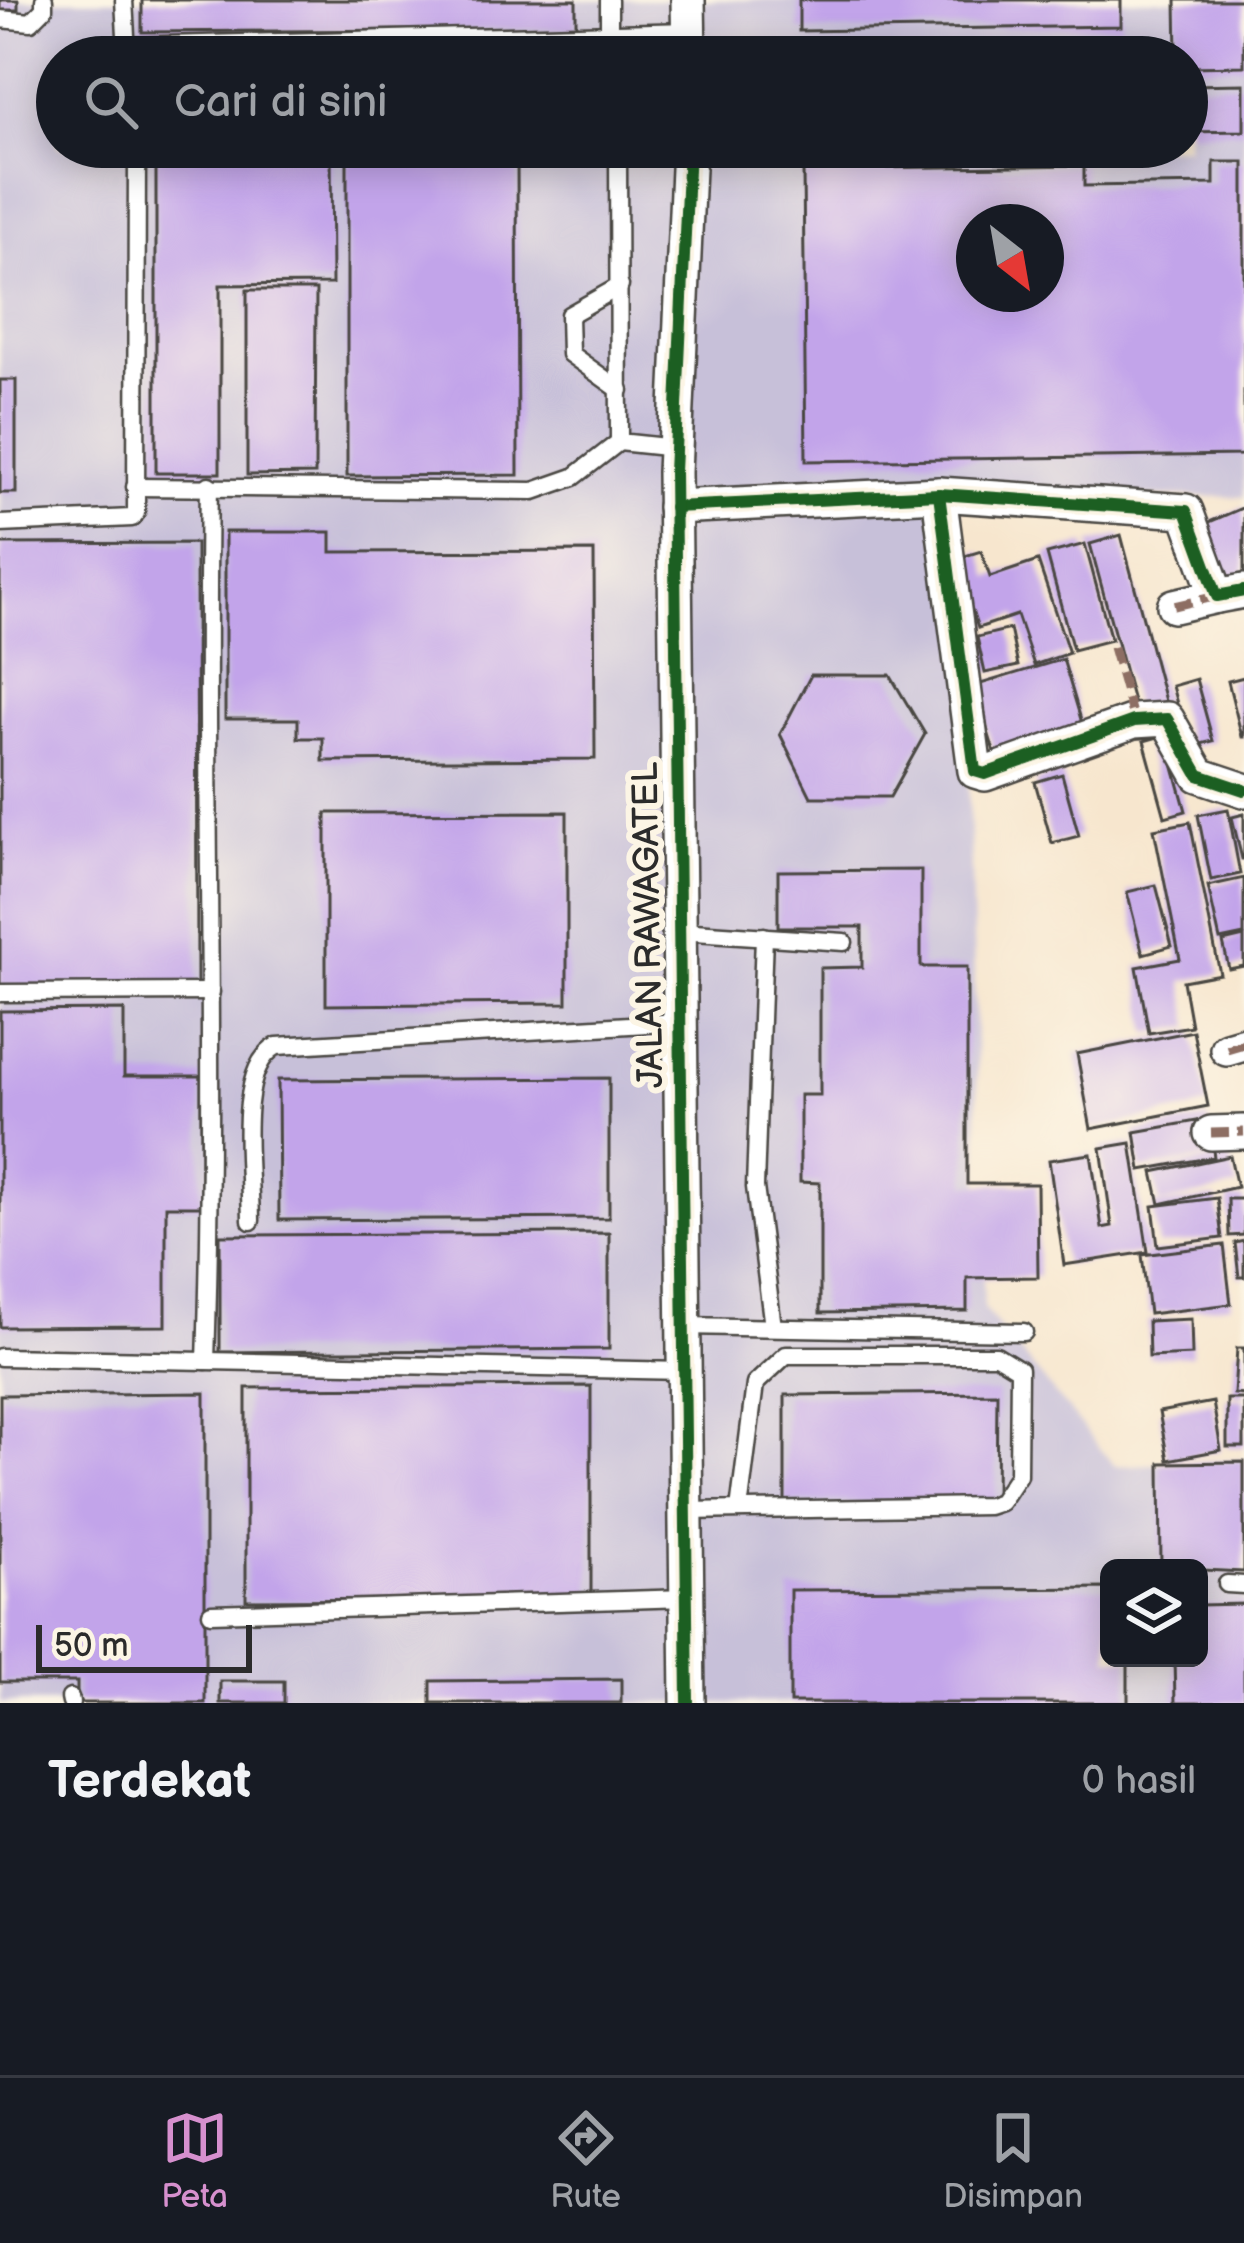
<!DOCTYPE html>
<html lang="id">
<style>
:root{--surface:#171b24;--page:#242831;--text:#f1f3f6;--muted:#9ea1a6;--line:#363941;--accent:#d690ce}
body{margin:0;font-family:"Balsamiq Sans",sans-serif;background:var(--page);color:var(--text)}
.controls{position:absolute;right:36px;bottom:36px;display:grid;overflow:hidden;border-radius:18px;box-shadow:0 6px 30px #0003}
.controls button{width:108px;height:108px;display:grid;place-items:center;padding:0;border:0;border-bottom:3px solid var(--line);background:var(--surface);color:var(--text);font:60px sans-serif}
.compass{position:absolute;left:956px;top:204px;width:108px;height:108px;border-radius:50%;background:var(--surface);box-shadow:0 6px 30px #0003;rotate:149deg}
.scale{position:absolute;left:36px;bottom:30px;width:216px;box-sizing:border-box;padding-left:12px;border:6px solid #2b2b2b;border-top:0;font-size:33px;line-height:42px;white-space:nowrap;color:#2b2b2b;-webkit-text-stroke:9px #fcf5e5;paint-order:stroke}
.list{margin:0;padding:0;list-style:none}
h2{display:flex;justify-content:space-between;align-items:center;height:156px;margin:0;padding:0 48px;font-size:51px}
h2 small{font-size:39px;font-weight:400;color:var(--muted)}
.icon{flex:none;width:66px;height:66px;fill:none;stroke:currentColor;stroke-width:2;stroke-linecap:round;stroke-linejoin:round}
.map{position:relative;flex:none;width:1244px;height:1703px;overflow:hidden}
.search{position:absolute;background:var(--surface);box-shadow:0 6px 30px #0003;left:36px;right:36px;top:36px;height:132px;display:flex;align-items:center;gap:30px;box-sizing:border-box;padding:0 42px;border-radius:66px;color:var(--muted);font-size:45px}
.sheet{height:372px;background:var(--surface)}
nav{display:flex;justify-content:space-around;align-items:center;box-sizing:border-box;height:168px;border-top:3px solid var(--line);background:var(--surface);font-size:33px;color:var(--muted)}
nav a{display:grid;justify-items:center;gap:6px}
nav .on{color:var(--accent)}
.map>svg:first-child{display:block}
.industrial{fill:#c7c0d9;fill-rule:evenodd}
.building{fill:#c2a4ea;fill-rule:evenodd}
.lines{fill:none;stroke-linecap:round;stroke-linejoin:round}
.lane-casing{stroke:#4a4743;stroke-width:21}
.street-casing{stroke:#4a4743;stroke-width:38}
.lane{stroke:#fff;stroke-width:16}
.street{stroke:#fff;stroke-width:33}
.quiet{stroke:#8d6e63;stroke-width:9;stroke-dasharray:18 9;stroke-linecap:butt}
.cycleway-casing{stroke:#fcf5e5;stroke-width:20}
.cycleway{stroke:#1b5e20;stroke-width:12}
.labels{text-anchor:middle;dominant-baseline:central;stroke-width:12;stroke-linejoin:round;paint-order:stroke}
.street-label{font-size:36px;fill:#2b2b2b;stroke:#fcf5e5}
</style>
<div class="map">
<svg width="1244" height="1703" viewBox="0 0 1244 1703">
<rect width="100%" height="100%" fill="#fcf5e5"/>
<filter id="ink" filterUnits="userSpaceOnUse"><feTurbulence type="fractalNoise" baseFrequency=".00833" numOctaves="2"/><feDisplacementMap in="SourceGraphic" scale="24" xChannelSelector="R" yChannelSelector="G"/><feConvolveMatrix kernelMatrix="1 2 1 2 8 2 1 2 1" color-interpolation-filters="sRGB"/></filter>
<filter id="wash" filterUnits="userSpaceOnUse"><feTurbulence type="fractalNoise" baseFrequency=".004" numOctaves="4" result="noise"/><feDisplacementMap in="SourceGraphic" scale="48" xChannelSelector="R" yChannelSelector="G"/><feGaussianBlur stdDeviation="2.7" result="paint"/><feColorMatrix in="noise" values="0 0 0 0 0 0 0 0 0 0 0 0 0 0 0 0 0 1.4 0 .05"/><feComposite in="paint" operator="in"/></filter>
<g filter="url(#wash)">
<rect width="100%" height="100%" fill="#f7e6ce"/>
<path class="industrial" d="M0,0H1244V497L960,495L984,1309L1115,1466L1244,1459V1703H0ZM57,57H1187V147H57ZM974,222H1046V294H974ZM1109,1568H1199V1658H1109Z"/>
<g id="blocks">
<g class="building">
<rect x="0" y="0" width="18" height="10"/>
<path d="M142,0H576V29L142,32Z"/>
<path d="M799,0H1121V26L799,31Z"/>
<path d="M1176,0H1244V66L1187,67V57H1177Z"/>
<path d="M1244,84V131L1187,132V85Z"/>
<path d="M156,147H331L332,284L220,285V473H156Z"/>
<path d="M347,147H517L518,475L347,476Z"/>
<path d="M1214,162H1244V455L806,461L803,169L1084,165V186L1214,184ZM974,222H1046V294H974Z"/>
<path d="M247,290H316L315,474L247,475Z"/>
<rect x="0" y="380" width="16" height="113"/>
<path d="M1244,507V582L1225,589L1200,526Z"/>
<path d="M225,532H331V552L594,551L595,759L323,761V738H298V719H225Z"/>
<path d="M1121,535L1165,701L1135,709L1090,544Z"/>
<path d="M196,543L197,985L0,986V544Z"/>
<path d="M1085,544L1111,640L1073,650L1047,554Z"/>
<path d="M981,551L990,577L1038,561L1069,653L1034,665L1017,615L978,628L955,559Z"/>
<path d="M1010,629L1018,666L985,673L977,637Z"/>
<path d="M1063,659L1085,733L997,761L974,686Z"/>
<path d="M811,675H890L925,734L890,797H811L780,734Z"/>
<path d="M1244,677V737H1242L1228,681Z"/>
<path d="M1196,679L1213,741L1189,747L1172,686Z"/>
<path d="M1165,735L1186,811L1165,817L1144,741Z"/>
<path d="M1062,774L1079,836L1052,843L1035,782Z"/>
<path d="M1228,809L1240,874L1211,880L1198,815Z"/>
<path d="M567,812V1003L326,1005V813Z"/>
<path d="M1244,814V859H1242L1232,817Z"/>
<path d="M1190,822L1220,974L1183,981L1191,1026L1149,1033L1137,967L1180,959L1154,829Z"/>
<path d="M921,870V967H967V1184H1037L1038,1277L967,1278V1311L820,1313V1183L800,1182V1095H820V968L862,967V927H778V871Z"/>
<path d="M1244,878V935L1220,940L1208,886Z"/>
<path d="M1156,885L1172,946L1143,954L1127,892Z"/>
<path d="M1244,937V966L1229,969L1223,942Z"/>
<path d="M124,1010V1076H201V1206H166V1326L0,1327V1011Z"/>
<path d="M1193,1031L1208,1106L1091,1129L1077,1054Z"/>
<path d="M609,1078V1218L279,1220L278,1080Z"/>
<path d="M1208,1119L1214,1157L1141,1170L1135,1132Z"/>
<path d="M1131,1143L1148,1252L1064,1265L1049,1160L1091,1154L1102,1228L1112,1226L1101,1148Z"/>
<path d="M1230,1156L1237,1187L1160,1204L1153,1172Z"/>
<path d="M1217,1198L1222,1238L1158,1246L1153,1206Z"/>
<path d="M1228,1199H1244V1235L1229,1236Z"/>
<path d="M609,1233V1349L220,1352V1235Z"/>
<path d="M1244,1241V1277H1239L1235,1243Z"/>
<path d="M1224,1245L1231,1304L1149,1314L1142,1255Z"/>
<path d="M1191,1319L1192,1355L1149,1357L1148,1321Z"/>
<path d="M1237,1348H1244V1395L1234,1394Z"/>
<path d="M591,1386V1598L246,1600V1388Z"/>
<path d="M205,1393V1703H77V1682H0V1395Z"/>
<path d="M997,1393L996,1501L785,1502V1395Z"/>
<rect x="1227" y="1399" width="17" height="48"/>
<path d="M1213,1402L1221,1450L1168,1460L1159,1412Z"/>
<path d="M1244,1462V1572L1161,1568L1160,1463Z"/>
<path d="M1109,1588V1658H1128V1703H790V1590Z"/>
<path d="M1244,1604V1703H1175L1174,1658H1199V1605Z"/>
<path d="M621,1679V1703H431V1681Z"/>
<rect x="220" y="1681" width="64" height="22"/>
</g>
</g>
</g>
<g filter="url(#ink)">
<use href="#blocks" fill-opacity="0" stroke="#4a4743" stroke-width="3"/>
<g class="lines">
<g class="lane-casing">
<g id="lane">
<path d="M124,0L127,53"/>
<path d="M609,0V33"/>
<path d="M0,19L31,22L44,9V0"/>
<path d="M126,46L689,31"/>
<path d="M618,147L619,442L675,448"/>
<path d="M689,154L1144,147"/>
<path d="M620,390L570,354L569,315L620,286"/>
<path d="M135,487L534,491L574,477L619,442"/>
<path d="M0,524L132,518L136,513L137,147"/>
<path d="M679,931L844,942"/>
<path d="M764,936L755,1187L773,1327"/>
<path d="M0,993L211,992"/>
<path d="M251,1221C251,1175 233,1069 277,1046L680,1022"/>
<path d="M684,1326L1024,1332"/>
<path d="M0,1357L206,1361C216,1069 204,777 209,485"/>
<path d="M206,1361L684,1371"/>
<path d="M686,1511L988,1506L1000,1502L1018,1475L1019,1369L996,1355H786L755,1384L739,1510"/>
<path d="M1227,1584L1244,1585"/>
<path d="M211,1613L687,1598"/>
<path d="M70,1698L71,1703"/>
</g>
</g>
<g class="street-casing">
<g id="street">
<path d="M688,0L689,57"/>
<path d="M939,494L975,771L985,774L1134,721L1167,719L1199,775L1244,790"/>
<path d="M674,507L939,494L1186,511L1217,596L1244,591"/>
<path d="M1174,606L1217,596"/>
<path d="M1227,1049L1244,1044"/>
<path d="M1211,1133L1244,1132"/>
<path d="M688,1703L674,472L689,147"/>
</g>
</g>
<use href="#lane" class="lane"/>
<use href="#street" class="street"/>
<g class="quiet">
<path d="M1174,606L1217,596"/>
<path d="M1113,647L1134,721"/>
<path d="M1227,1049L1244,1044"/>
<path d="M1211,1133L1244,1132"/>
</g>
<g class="cycleway-casing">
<g id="cycleway">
<path d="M939,494L975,771L985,774L1134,721L1167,719L1199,775L1244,790"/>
<path d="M674,507L939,494L1186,511L1217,596L1244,591"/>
<path d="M688,1703L674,472L689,147"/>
</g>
</g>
<use href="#cycleway" class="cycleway"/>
</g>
</g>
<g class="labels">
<g class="street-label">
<text transform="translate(649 925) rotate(-91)">JALAN RAWAGATEL</text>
</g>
</g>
</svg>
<div class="controls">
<button><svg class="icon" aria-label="layers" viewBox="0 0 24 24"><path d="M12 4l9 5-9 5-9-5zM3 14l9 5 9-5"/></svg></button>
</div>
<svg class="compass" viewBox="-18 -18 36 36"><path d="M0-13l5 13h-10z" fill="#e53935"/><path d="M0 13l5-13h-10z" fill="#9ea1a6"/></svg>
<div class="scale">50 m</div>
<div class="search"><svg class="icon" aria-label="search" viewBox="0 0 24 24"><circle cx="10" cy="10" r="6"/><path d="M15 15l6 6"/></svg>Cari di sini</div>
</div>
<section class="sheet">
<h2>Terdekat<small>0 hasil</small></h2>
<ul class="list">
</ul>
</section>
<nav>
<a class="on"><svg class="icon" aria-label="map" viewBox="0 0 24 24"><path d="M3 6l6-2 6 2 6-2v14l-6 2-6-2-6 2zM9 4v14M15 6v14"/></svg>Peta</a>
<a><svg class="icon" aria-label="directions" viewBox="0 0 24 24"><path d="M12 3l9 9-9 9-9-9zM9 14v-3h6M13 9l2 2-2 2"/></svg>Rute</a>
<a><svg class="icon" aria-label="saved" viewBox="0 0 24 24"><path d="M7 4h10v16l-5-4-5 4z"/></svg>Disimpan</a>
</nav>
